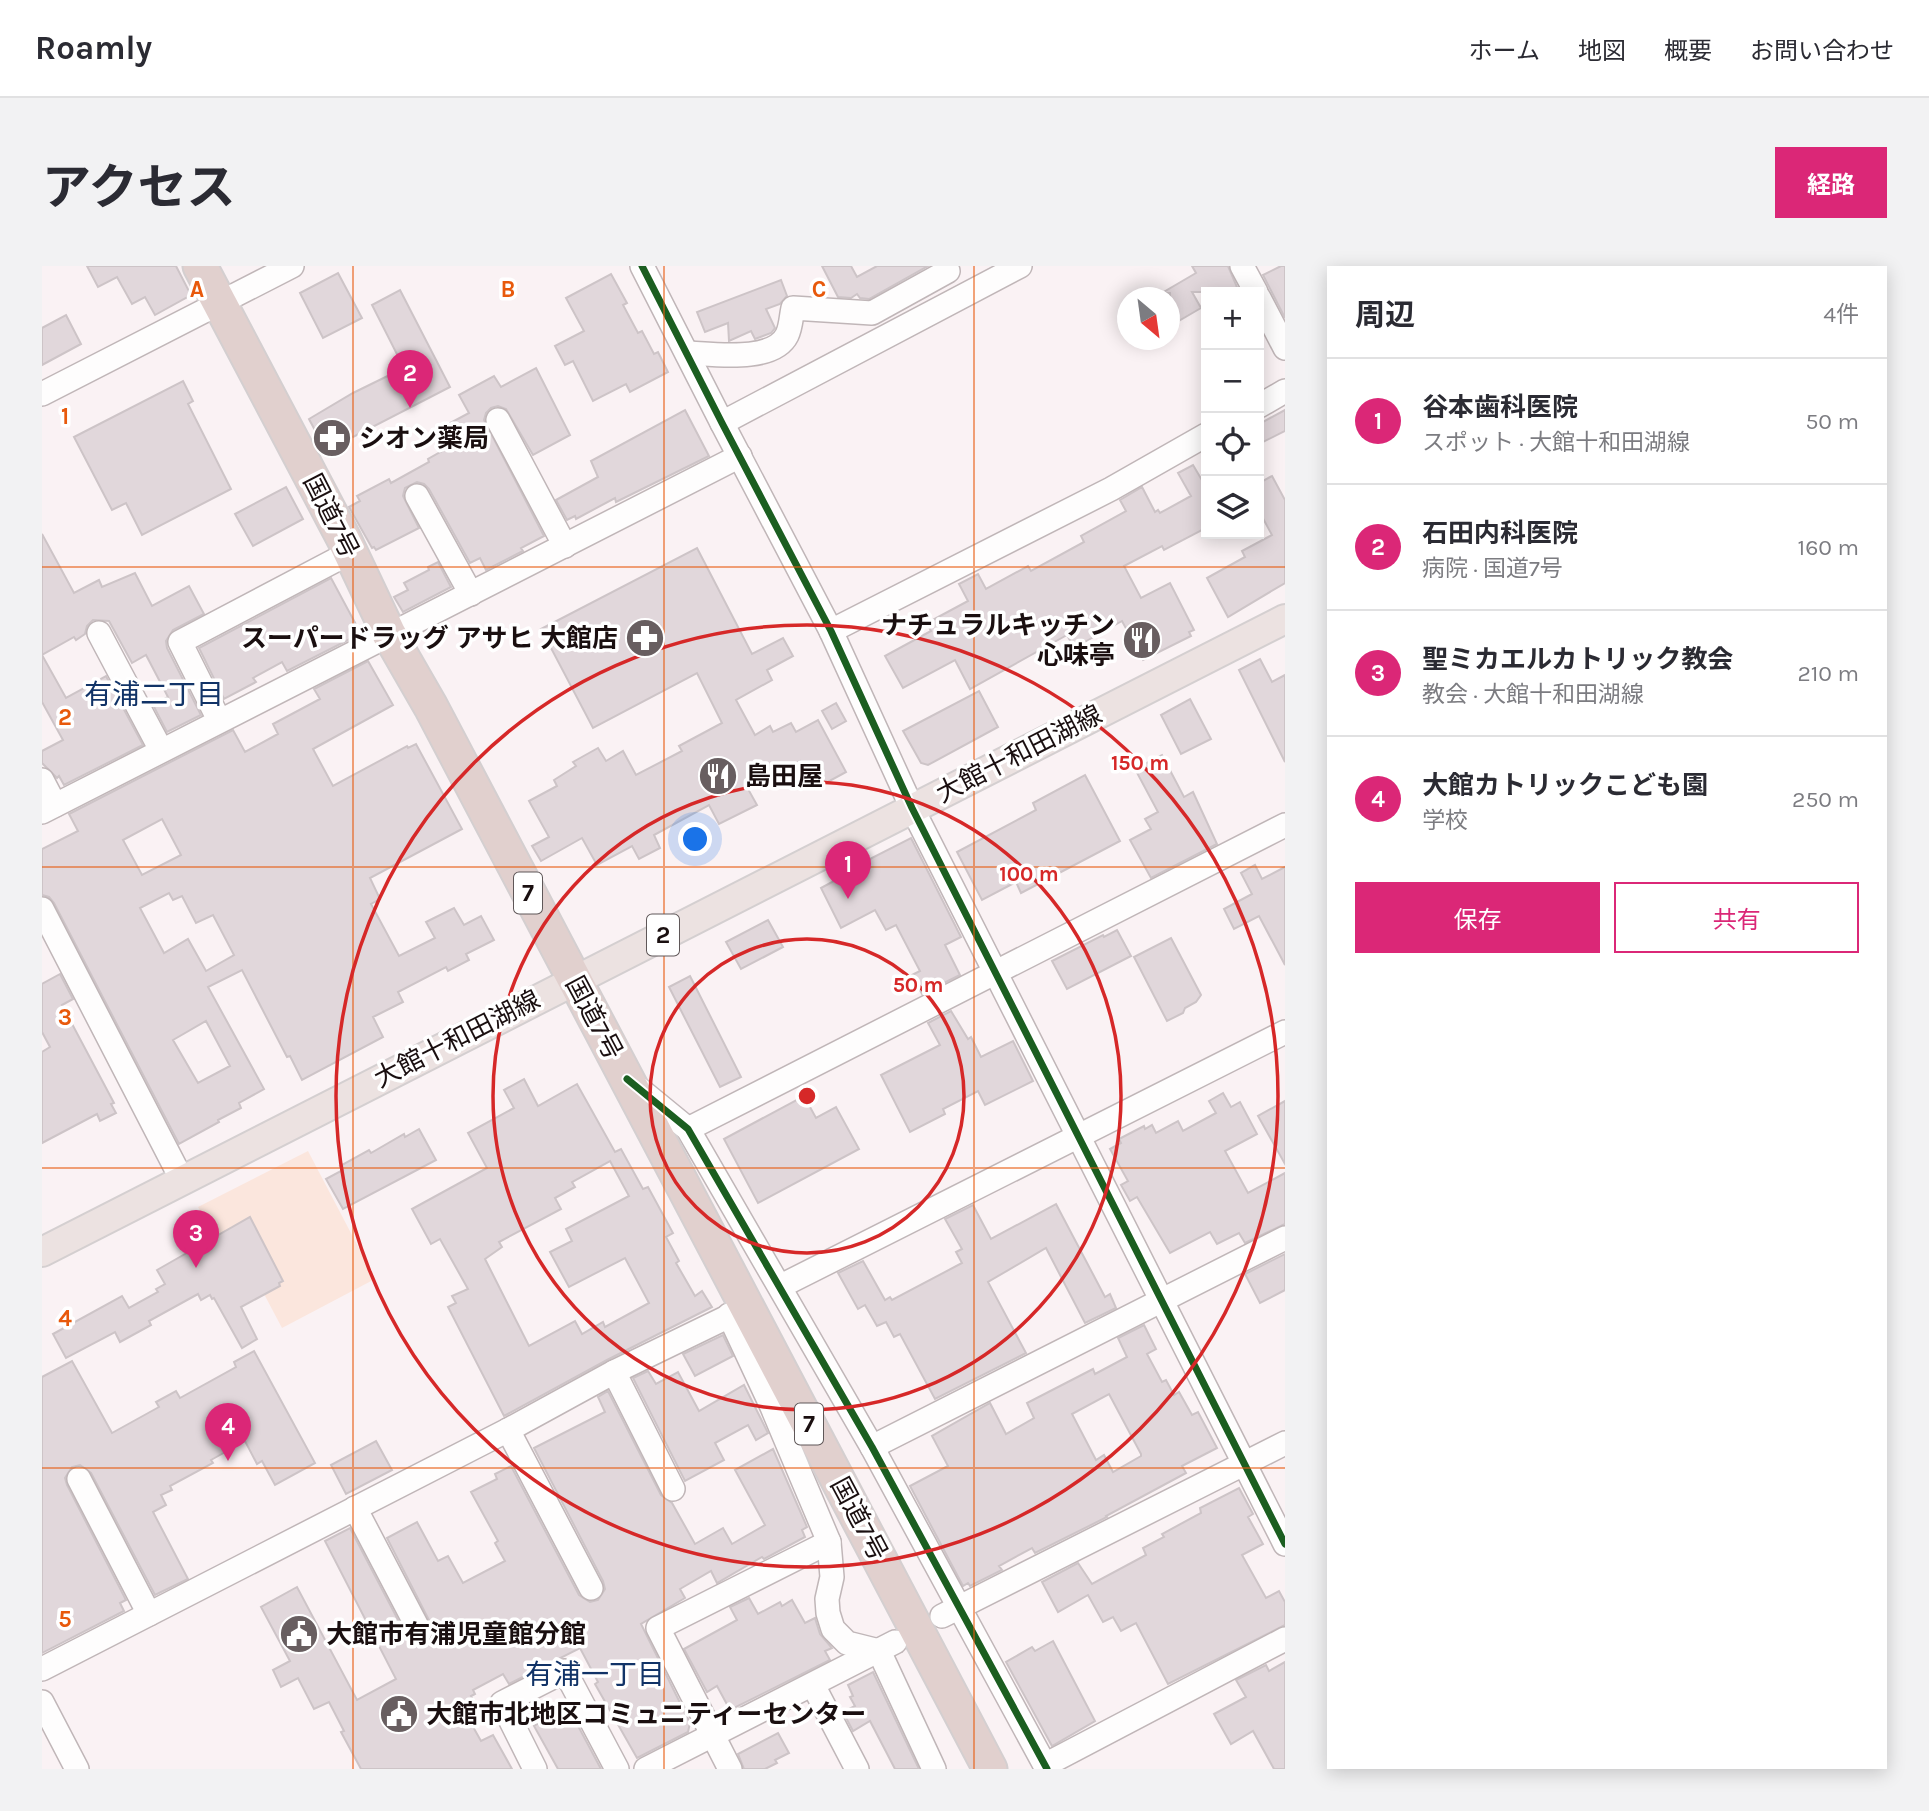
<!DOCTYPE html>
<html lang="ja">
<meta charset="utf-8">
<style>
:root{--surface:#fff;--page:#f2f2f3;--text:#2b2b33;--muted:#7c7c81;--line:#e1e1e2;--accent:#db2777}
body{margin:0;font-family:Karla,"Noto Sans JP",sans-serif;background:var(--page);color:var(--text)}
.controls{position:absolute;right:21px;top:21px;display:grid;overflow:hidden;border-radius:0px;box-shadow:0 4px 18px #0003}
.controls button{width:63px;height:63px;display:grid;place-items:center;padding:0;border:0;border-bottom:2px solid var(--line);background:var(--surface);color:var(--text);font:35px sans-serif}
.compass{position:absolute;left:1075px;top:21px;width:63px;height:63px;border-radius:50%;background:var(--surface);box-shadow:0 4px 18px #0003;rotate:151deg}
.you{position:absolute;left:654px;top:574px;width:24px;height:24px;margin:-18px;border:5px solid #fff;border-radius:50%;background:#1a73e8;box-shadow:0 0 0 10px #1a73e833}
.badge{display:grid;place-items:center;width:46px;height:46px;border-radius:50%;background:var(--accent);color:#fff;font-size:23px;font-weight:700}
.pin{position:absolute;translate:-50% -58px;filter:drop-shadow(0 2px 4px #0008)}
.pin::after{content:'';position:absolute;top:37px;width:24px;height:21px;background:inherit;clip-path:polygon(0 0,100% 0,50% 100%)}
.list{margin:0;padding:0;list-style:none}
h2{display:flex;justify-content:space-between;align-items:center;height:91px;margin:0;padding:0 28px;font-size:30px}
h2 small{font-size:23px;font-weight:400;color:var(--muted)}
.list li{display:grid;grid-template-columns:46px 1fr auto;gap:21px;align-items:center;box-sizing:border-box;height:126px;padding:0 28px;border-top:2px solid var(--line)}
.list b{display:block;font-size:26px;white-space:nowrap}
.list p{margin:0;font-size:23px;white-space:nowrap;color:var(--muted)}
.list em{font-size:23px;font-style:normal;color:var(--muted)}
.actions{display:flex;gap:14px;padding:21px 28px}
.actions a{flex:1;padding:16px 0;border:2px solid var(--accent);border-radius:0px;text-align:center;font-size:24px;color:var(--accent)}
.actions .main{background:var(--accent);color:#fff}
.icon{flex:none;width:38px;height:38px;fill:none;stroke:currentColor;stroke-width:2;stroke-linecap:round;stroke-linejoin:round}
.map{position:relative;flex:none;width:1243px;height:1503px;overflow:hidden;border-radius:0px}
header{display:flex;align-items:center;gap:42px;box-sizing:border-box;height:98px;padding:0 35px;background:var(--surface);border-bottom:2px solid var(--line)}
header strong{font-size:33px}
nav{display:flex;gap:38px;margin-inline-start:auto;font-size:24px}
.intro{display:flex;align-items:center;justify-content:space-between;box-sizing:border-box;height:168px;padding:0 42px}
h1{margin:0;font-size:49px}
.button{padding:18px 32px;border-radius:0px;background:var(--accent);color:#fff;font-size:24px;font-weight:700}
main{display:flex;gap:42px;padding:0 42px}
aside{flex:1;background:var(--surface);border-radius:0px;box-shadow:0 4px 18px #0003}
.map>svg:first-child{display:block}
.green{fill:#fbe6dd}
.building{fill:#e1d7db;stroke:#cdc4c7;stroke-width:2;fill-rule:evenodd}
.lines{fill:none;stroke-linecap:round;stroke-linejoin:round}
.minor-casing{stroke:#c0b6b8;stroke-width:26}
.major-casing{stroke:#d4cfd0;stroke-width:32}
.highway-casing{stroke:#d4cfd0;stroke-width:37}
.minor{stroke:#fefdfd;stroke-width:23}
.major{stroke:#ece2e1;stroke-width:28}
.highway{stroke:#e1d0ce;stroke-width:33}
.cycleway-casing{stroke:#fff;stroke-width:11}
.cycleway{stroke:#1b5e20;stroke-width:7}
.grid{fill:none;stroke:#e8590c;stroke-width:2;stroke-opacity:0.55}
.ring{fill:none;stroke:#d62828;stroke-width:3.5}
.labels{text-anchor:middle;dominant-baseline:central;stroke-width:7;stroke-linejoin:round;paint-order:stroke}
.shield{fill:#fff;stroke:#5f5758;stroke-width:2}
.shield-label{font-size:24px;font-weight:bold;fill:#1a0f10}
.poi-label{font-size:26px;font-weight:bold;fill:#1a0f10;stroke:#fff;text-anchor:start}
.street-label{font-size:26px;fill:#1a0f10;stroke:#fff}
.neighbourhood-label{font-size:28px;fill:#113367;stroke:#fff}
.grid-label{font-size:23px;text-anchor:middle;font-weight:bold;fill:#e8590c;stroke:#fff;stroke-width:7;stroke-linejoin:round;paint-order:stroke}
.centre{fill:#d62828;stroke:#fff;stroke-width:3.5}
.ring-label{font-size:21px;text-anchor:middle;font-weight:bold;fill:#d62828;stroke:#fff;stroke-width:7;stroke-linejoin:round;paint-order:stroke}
</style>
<header>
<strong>Roamly</strong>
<nav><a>ホーム</a><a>地図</a><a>概要</a><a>お問い合わせ</a></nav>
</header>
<div class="intro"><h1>アクセス</h1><a class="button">経路</a></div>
<main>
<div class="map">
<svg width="1243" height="1503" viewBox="0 0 1243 1503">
<rect width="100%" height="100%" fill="#faf2f4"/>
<path class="green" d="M266,885L333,1013L240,1062L222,1028L207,1036L156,941Z"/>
<g class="building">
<path d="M45,0H134L149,29L113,49L103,31L90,38L75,11L56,21Z"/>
<path d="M780,0H809L815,11L835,0H886L827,33L818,32L815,28L809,32L796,31Z"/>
<path d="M1150,0H1186L1195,21L1186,26H1150L1159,42L1128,60V27H1120L1154,7Z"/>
<path d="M1239,0H1243V52L1221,9Z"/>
<path d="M296,7L320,52L281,72L258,27Z"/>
<path d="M569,8L585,37L581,39L596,67L600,65L612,88L616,86L626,106L588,126L584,118L551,135L531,95L523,99L513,80L542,65L524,32Z"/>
<path d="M739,14L745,30L738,38L724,43L733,62L729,67L713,73L709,65L687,75L686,57L663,66L655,46Z"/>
<path d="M358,24L408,121L284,185L267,153L311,127L362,102L330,39Z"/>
<path d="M24,49L39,78L0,99V62Z"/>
<path d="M494,102L528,169L491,189L464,143L456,140L449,142L444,147L442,154L502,270L479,282L481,285L444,304L438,292L428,297L387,223L382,218L375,216L363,222L361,230L377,262L334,284L332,281L330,282L307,241L318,235L315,230L347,213L349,217L387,196L386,193L407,181L397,163L427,147L417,129L452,110L459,121Z"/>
<path d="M141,115L151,135L146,138L189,223L100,269L84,237L70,244L32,171Z"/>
<path d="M643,144L667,190L574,236L573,232L534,253L533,250L525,254L514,234L556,211L549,195Z"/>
<path d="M1243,144V165L1217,178V158Z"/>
<path d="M1151,199L1164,221V262L1122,284L1120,280L1082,300L1099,332L1128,317L1152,364L1147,366L1149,370L1101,394L1080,355L1032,382L1025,369L928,423L913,394L861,422L843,390L889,365L885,357L926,335L917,318L936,308L944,323L986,300L989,305L1042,276L1039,270L1084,245L1078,234L1100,221L1113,246L1116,244L1118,247L1149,230L1136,207Z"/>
<path d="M1230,210L1243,234V317L1186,351L1165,312L1203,291L1200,285L1230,269L1217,245V217Z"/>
<path d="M244,221L261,253L211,280L193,248Z"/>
<path d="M0,268L32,327L57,314L60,321L93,307L110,340L147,320L162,348L131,364L124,375L125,382L159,449L125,466L111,439L126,431L104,389L90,397L67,355L51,354L45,360L43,368L34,374L32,371L0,389L24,432L64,410L101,479L22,519L17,510L15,512L0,497V485L21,474L0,436Z"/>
<path d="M655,282L710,388L741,372L751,390L725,404L730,414L694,434L713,469L728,460L731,466L749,457L754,466L776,454L804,506L773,523L758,495L706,523L715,539L677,558L667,539L612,569L618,582L597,593L590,580L555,599L540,572L499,595L490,580L507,571L487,535L515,520L512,514L534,500L531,496L556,482L564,495L581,485L594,509L640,485L637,480L680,457L655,407L551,462L499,363Z"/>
<path d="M396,296L409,321L361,346L352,331L366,324L362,317L387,304L386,301Z"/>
<path d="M289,312L318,366L311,369L312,371L245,405L240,396L211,412L214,416L182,433L157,382Z"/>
<path d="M1218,393L1230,416L1243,409V496L1197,404Z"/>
<path d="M326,395L351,439L271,483L291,520L365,480L366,482L374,478L420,563L328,612L338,633L329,638L357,690L393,672L384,656L412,642L422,659L439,650L452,674L424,688L427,694L406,705L404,701L356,726L361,736L331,751L341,771L260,814L248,790L245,791L200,704L166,721L222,823L197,837L199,842L176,854L177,856L137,878L12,637L7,631L0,629V583L36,565L27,548L191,464L203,486L236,468L231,458L278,433L272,423ZM120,553L139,589L100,609L81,574ZM127,627L131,634L140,630L154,657L171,649L192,689L164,705L146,673L122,687L98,642ZM164,755L188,800L156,817L131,774Z"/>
<path d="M937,425L956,461L886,499L879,497L861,465Z"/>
<path d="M1148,433L1169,473L1139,488L1119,449Z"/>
<path d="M794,437L804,455L790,463L780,445Z"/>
<path d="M1120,489L1142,531L1151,526L1175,578L1109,612L1088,574L1109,563L1103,553L1116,546L1093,503Z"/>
<path d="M1043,509L1078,575L979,627L974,616L940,634L915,586L994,544L991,537Z"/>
<path d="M869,572L919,671L903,679L918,709L880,728L870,709L878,705L854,659L844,664L833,644L799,662L779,622L818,601L816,599Z"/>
<path d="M1213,599L1220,613L1243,601V699L1217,650L1192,663L1182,643L1210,628L1199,607Z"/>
<path d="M726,654L741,681L699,703L684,676Z"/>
<path d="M1075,664L1089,690L1025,723L1010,695L1061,669L1062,671Z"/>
<path d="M1129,672L1159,729L1154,736L1143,742L1141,747L1125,755L1092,691Z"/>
<path d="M18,708L31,733L20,739L72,837L69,838L74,847L58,855L55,848L0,877V786L8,781L0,766V718Z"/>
<path d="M648,710L699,811L678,821L627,721Z"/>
<path d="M909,745L926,773L929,771L939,791L971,775L991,815L943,839L936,825L901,843L903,848L868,866L839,809L898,779L886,757Z"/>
<path d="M482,813L496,840L535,818L573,886L579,883L601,923L606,921L631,967L624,971L637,995L634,997L653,1030L660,1025L670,1041L565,1094L462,1150L406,1041L414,1037L410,1030L426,1023L398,973L389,978L370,943L445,902L426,867L472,842L462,824ZM568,895L587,930L524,963L530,975L508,986L527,1021L583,992L607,1037L563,1061L561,1056L540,1068L533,1055L487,1080L443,993L460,981L457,976L519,943L513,932L533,921L530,916Z"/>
<path d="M1181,827L1189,841L1198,836L1215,868L1183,885L1206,927L1243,907V958L1203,977L1197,967L1175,978L1168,966L1128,987L1095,931L1088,935L1079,919L1086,915L1068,883L1079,877L1077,873L1102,860L1103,863L1110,859L1114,867L1136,855L1141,865L1174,847L1167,835Z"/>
<path d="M762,830L774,852L794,841L817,883L716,937L682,873Z"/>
<path d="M1243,835V898L1216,850Z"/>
<path d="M377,863L394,894L301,943L284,913L301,904L298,900L327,884L329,887L362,868L363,871Z"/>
<path d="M1014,938L1063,1031L1068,1028L1074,1042L1043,1057L1004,982L946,1016L984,1087L893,1133L858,1068L852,1071L844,1056L835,1060L823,1039L816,1043L796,1007L821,995L843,1034L848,1031L850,1034L920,997L914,986L920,983L903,953L931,939L949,973Z"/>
<path d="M208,951L241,1015L237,1017L238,1020L199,1041L215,1073L200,1082L172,1032L170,1033L168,1029L159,1034L156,1028L107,1055L109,1059L78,1076L73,1066L24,1092L11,1068L80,1030L87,1042L116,1026L114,1023L123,1018L115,1004Z"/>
<path d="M1243,988V1024L1218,1037L1203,1008Z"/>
<path d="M1102,1059L1114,1083L1105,1088L1120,1116L1124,1114L1132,1129L1137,1126L1150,1149L1156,1146L1175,1182L1140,1200L1144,1207L1064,1250L1065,1251L993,1287L990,1282L957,1300L960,1304L928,1320L926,1317L921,1320L868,1220L906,1200L890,1170L948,1137L964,1168L992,1152L985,1137L1051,1103L1053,1108L1085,1091L1076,1072ZM1067,1128L1099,1188V1190L1071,1206L1062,1189L1054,1194L1030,1148Z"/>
<path d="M681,1069L691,1090L653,1110L641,1088Z"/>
<path d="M212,1085L273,1197L233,1219L220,1195L215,1198L203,1175L169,1194L171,1197L128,1220L130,1224L119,1229L124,1239L111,1246L146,1313L113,1329L49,1207L38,1199L30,1201L23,1212L25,1219L84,1334L78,1337L82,1345L0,1387V1111L30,1095L70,1167L117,1141L114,1136L134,1125L138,1132L194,1101L192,1096Z"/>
<path d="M606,1105L614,1118L636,1106L657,1145L702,1119L726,1167L714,1174L706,1159L673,1177L682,1194L643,1215L591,1112Z"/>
<path d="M566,1125L619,1229L630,1237L653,1278L681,1262L690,1278L723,1259L693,1204L731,1183L765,1261L760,1264L763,1271L722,1293L720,1291L675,1317L669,1305L638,1323L643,1332L599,1358L648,1457L646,1466L595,1492L553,1418L556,1416L538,1382L467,1418L461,1408L431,1424L433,1428L429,1430L432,1436L421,1443L439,1475L451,1469L470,1503H319L299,1466L302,1465L287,1436L272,1443L256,1412L239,1421L231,1404L248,1395L219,1341L255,1321L315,1434L354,1413L283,1275L308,1262L366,1373L371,1378L384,1379L390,1373V1360L345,1272L375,1256L396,1295L406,1290L421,1317L463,1295L453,1277L456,1275L429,1226L455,1213L453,1208L469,1200L537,1329L548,1336L556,1334L563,1323L561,1315L492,1182L563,1146L556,1131Z"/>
<path d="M334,1175L350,1204L304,1228L289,1199Z"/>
<path d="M1197,1222L1211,1248L1206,1251L1221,1278L1200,1289L1224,1332L1237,1325L1243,1336V1359L1126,1418L1094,1357L1079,1365L1071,1351L1061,1356L1046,1329L1016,1346L1000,1316L1036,1297L1050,1318L1104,1289L1101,1282L1122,1271L1120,1268L1159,1247L1158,1242Z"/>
<path d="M707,1332L716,1348L738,1336L740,1340L750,1334L763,1357L773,1352L778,1368L790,1382L783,1385L788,1394L688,1444L675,1420L665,1426L642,1383L695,1354L688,1341Z"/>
<path d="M1011,1375L1053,1455L1010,1480L964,1396L990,1381L993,1385Z"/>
<path d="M1243,1396V1503H1232L1211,1465L1189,1478L1172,1448L1204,1431L1194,1414L1224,1399L1227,1405Z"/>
<path d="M831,1406L877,1503H853L828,1455L811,1465L801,1446L813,1440L808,1431L811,1430L806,1419Z"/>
<path d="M526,1441L559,1503H516L492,1460Z"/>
<path d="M736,1467L747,1487L733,1494L735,1497L723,1503H702L696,1488Z"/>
</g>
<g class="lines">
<g class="minor-casing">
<g id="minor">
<path d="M600,0L680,157L789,365L870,542L1243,1278"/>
<path d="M1200,0L1214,26"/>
<path d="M1217,32L1243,82"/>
<path d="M645,87C671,88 731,97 745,69C749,61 749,51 751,42L830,47L906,5"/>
<path d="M0,128L250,0"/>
<path d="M1217,140L1243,125"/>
<path d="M456,154L523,280"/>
<path d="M680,157L978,0"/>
<path d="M375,230L429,328"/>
<path d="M789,365L1069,223L1164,169"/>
<path d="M57,367L119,484"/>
<path d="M177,454L138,376L309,286"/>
<path d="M0,514L13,539"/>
<path d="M0,546L698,190"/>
<path d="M0,643L140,914"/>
<path d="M596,822L646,863L830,1181L1005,1503"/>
<path d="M646,863L1243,559"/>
<path d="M739,1020L1243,766"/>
<path d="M687,1049L730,1141L787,1276L790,1311L785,1333L786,1347L791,1363L805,1377L837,1385"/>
<path d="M572,1106L631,1223"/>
<path d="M466,1164L549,1322"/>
<path d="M830,1181L1243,972"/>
<path d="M37,1213L107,1348"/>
<path d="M313,1242L378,1366"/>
<path d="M900,1350L1243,1177"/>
<path d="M837,1385L892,1503"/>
<path d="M0,1403L466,1164L572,1106L706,1041"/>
<path d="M771,1419L815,1503"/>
<path d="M0,1436L35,1503"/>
<path d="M1003,1499L1243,1373"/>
<path d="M493,1503L460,1437L523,1405L575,1503"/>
<path d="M604,1503L853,1376"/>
<path d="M688,1503L616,1362L787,1276"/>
</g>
</g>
<g class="major-casing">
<path id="major" d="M0,986L1243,353"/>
</g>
<g class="highway-casing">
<path id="highway" d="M158,0L302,273L347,368L389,441L948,1503"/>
</g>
<use href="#minor" class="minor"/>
<use href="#major" class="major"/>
<use href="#highway" class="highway"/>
<g class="cycleway-casing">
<g id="cycleway">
<path d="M600,0L680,157L789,365L870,542L1243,1278"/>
<path d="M585,813L646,863L830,1181L1005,1503"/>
</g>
</g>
<use href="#cycleway" class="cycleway"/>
</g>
<path class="grid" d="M311,0V1503M622,0V1503M932,0V1503M0,301H1243M0,601H1243M0,902H1243M0,1202H1243"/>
<g class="ring">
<circle cx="765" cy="830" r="157"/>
<circle cx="765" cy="830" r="314"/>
<circle cx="765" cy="830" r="471"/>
</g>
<defs>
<g id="pharmacy-disc" transform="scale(2.0125)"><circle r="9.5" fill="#685e60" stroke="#fff"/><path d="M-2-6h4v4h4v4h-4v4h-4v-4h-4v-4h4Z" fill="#fff"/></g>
<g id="restaurant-disc" transform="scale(2.0125)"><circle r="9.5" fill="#685e60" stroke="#fff"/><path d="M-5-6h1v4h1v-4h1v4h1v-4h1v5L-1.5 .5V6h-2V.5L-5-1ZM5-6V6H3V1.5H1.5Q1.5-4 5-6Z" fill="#fff"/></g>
<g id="civic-disc" transform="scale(2.0125)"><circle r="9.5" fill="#685e60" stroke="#fff"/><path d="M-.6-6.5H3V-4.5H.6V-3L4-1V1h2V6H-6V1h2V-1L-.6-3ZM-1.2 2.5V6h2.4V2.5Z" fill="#fff"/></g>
</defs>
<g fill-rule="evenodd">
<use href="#pharmacy-disc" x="290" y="172"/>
<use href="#pharmacy-disc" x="603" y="372"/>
<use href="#restaurant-disc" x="1100" y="374"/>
<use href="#restaurant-disc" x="676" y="510"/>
<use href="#civic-disc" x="257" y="1368"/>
<use href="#civic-disc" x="357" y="1448"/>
</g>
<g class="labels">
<g class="shield">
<rect x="472" y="606.5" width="28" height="41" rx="5"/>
<rect x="605" y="648.5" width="32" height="41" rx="5"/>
<rect x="753" y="1137.5" width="28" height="41" rx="5"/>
</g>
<g class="shield-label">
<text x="486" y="627">7</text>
<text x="621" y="669">2</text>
<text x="767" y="1158">7</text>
</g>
<g class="poi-label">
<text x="317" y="172">シオン薬局</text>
<text x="1073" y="359" text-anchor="end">ナチュラルキッチン<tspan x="1073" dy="30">心味亭</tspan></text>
<text x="576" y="372" text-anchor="end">スーパードラッグ アサヒ 大館店</text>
<text x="703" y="510">島田屋</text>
<text x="284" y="1368">大館市有浦児童館分館</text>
<text x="384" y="1448">大館市北地区コミュニティーセンター</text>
</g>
<g class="street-label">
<text transform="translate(289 250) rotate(63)">国道7号</text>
<text transform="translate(977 488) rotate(-27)">大館十和田湖線</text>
<text transform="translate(552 752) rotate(62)">国道7号</text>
<text transform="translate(415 773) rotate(-27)">大館十和田湖線</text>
<text transform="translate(817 1253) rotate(62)">国道7号</text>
</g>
<g class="neighbourhood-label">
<text x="112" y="428">有浦二丁目</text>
<text x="553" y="1408">有浦一丁目</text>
</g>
</g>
<g class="grid-label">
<text x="155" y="31">A</text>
<text x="466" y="31">B</text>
<text x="777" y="31">C</text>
<text x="23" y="158">1</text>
<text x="23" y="459">2</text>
<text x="23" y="759">3</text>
<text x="23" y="1060">4</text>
<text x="23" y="1361">5</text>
</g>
<circle cx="765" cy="830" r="10" class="centre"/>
<g class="ring-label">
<text x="1098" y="504">150 m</text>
<text x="987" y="615">100 m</text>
<text x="876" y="726">50 m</text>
</g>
</svg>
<div class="controls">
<button>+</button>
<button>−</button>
<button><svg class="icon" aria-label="locate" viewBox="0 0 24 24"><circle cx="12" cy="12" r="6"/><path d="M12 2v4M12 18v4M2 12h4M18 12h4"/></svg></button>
<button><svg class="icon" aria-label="layers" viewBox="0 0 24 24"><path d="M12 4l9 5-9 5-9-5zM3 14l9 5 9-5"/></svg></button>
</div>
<svg class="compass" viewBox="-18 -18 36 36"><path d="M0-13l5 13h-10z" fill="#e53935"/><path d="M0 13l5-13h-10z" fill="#7c7c81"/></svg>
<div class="you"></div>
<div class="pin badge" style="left:806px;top:633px">1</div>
<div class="pin badge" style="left:368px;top:142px">2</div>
<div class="pin badge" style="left:154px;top:1002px">3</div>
<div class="pin badge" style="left:186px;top:1195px">4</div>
</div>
<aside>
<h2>周辺<small>4件</small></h2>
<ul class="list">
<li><span class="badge">1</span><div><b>谷本歯科医院</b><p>スポット · 大館十和田湖線</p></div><em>50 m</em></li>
<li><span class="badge">2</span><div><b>石田内科医院</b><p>病院 · 国道7号</p></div><em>160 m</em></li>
<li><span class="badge">3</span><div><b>聖ミカエルカトリック教会</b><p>教会 · 大館十和田湖線</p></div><em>210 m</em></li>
<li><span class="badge">4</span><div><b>大館カトリックこども園</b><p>学校</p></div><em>250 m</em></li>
</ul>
<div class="actions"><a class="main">保存</a><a>共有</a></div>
</aside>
</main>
